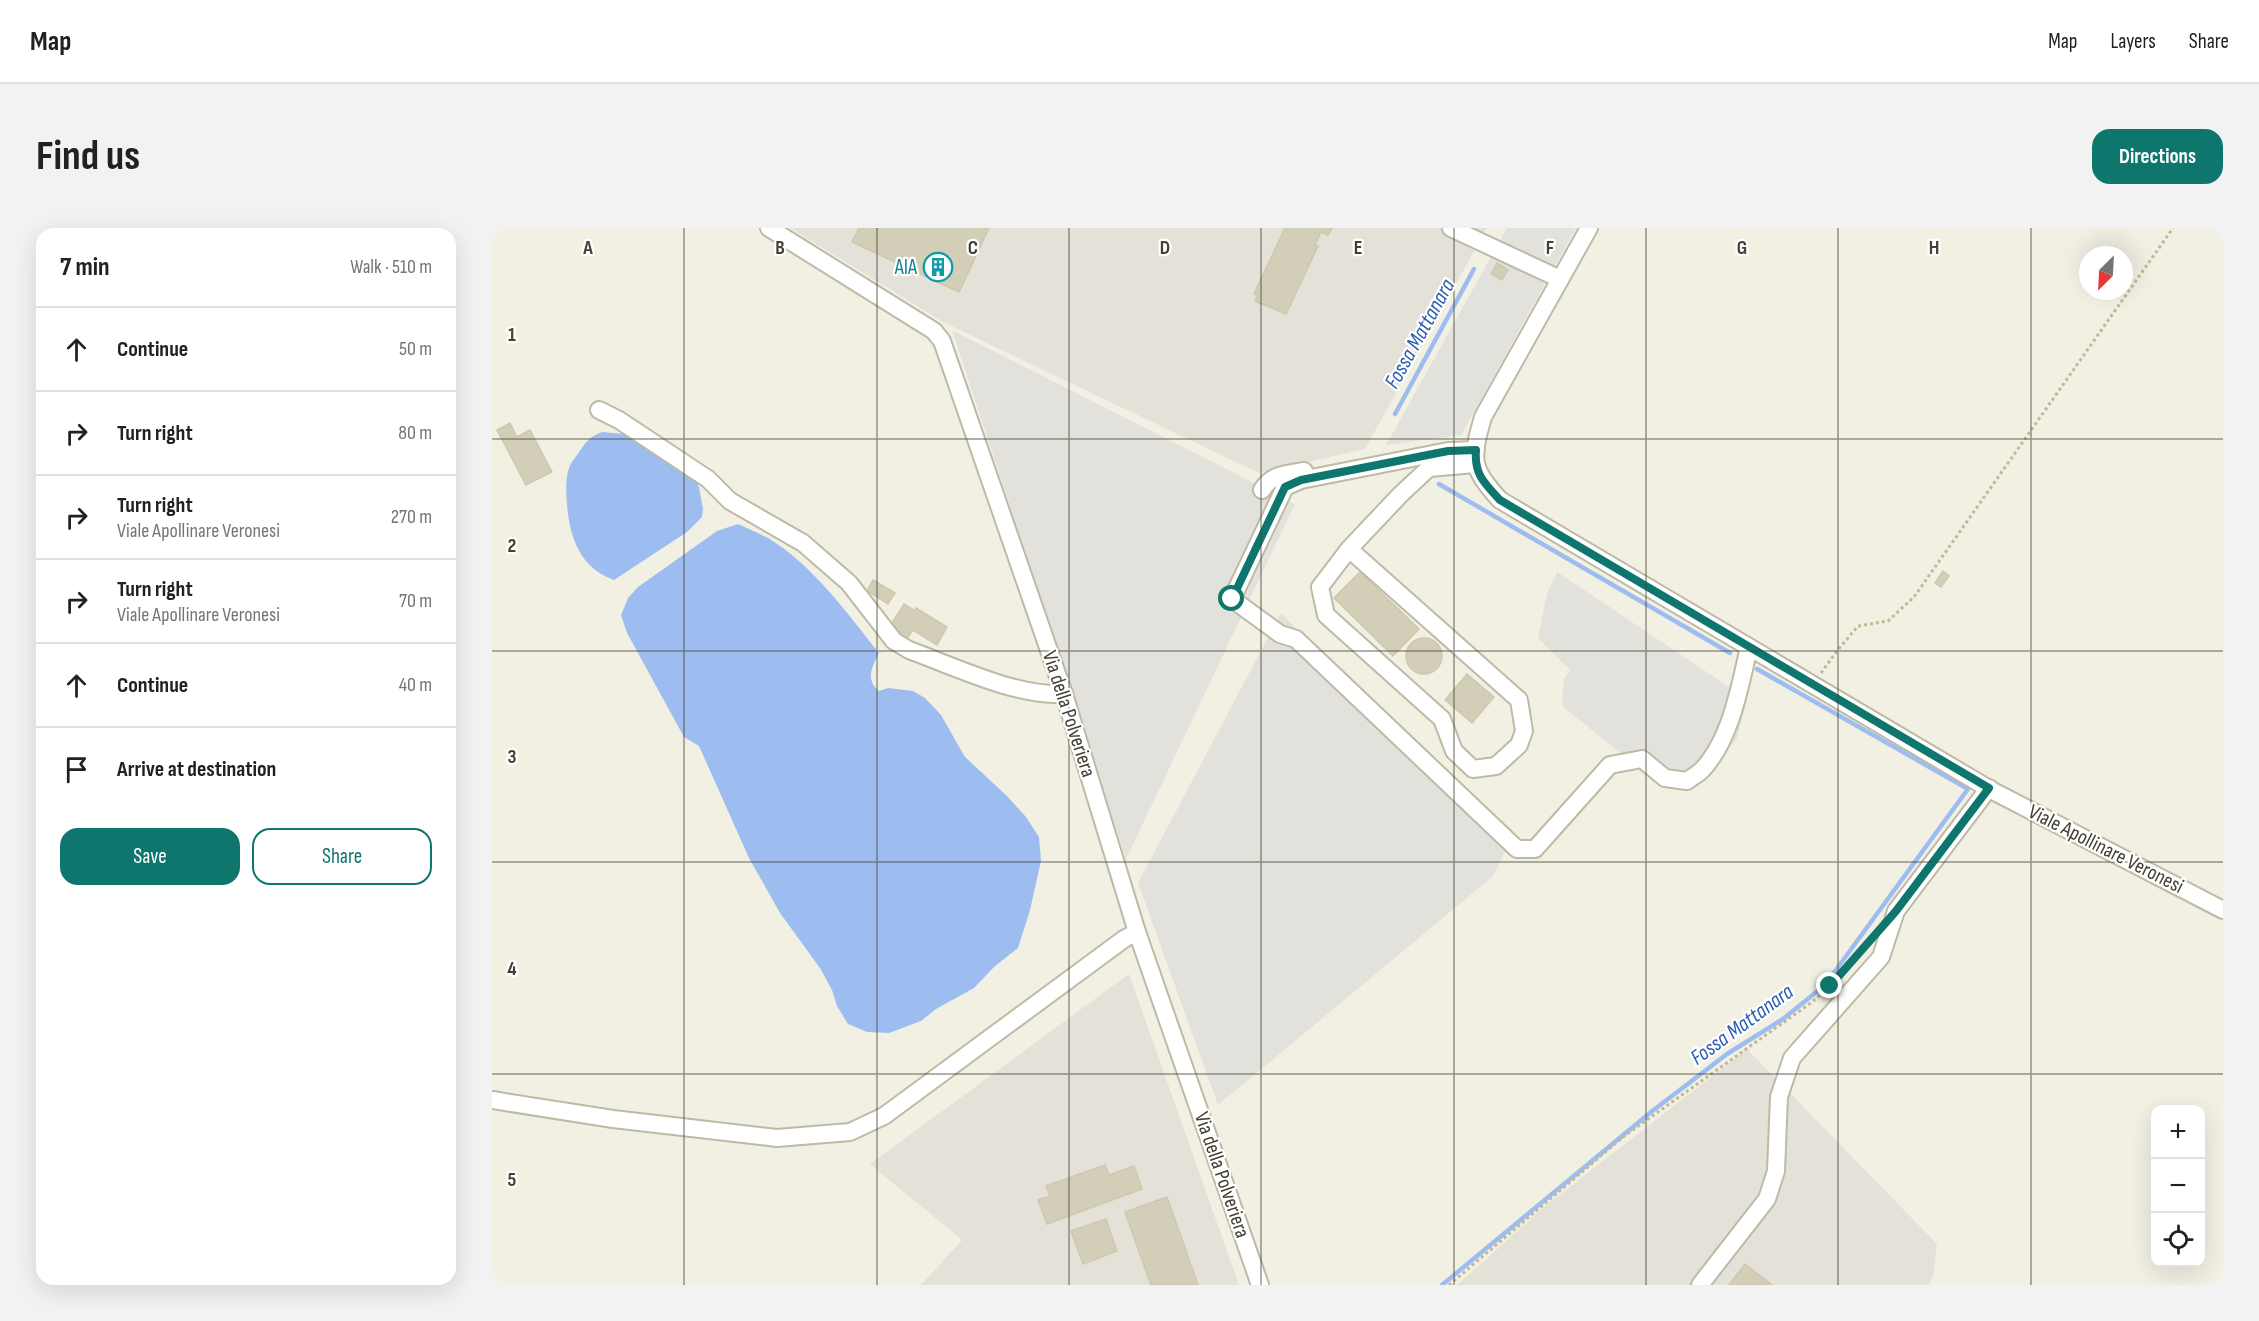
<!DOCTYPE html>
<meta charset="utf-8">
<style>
:root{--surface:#fff;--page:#f2f2f2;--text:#202124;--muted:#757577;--line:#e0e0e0;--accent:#0f766e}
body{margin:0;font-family:"Sofia Sans Condensed",sans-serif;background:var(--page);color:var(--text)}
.controls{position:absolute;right:18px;bottom:18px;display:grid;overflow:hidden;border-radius:12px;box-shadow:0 6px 24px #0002}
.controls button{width:54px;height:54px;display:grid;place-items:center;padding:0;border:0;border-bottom:2px solid var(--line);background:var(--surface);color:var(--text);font:30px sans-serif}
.compass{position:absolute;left:1587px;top:18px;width:54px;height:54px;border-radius:50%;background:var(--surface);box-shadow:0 6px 24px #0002;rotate:204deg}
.stop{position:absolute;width:18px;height:18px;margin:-14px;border:4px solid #0f766e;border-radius:50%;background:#fff}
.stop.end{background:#0f766e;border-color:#fff;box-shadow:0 2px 6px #0008}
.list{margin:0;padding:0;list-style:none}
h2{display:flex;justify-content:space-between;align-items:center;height:78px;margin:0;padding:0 24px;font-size:26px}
h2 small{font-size:20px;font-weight:400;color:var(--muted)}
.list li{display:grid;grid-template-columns:39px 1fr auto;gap:18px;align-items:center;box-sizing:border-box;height:84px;padding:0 24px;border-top:2px solid var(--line)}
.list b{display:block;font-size:22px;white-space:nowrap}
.list p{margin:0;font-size:20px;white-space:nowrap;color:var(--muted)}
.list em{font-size:20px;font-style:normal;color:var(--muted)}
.actions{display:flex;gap:12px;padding:18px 24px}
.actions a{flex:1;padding:14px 0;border:2px solid var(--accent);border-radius:18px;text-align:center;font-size:21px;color:var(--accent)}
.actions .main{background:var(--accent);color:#fff}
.icon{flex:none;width:33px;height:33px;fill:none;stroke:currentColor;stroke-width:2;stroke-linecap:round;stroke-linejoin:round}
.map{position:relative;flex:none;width:1731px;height:1057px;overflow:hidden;border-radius:18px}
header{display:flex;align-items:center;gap:36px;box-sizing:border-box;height:84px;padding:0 30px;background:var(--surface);border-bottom:2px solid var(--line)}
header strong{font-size:28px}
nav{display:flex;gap:33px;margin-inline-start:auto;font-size:21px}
.intro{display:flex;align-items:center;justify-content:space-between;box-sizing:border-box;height:144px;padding:0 36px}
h1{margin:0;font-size:42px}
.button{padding:15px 27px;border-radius:18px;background:var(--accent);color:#fff;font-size:21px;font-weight:700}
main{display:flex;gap:36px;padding:0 36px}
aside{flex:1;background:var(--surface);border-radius:18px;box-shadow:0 6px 24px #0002}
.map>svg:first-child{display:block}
.industrial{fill:#e4e1d8}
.parking{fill:#e2e1dc}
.water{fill:#9dbdf1}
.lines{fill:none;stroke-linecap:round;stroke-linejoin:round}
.stream{stroke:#9dbdf1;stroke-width:4.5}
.building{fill:#d3ceb8;stroke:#cec8ac;stroke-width:1.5}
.minor-casing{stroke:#bdbaa6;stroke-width:20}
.path{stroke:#bfb997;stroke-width:3;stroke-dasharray:3 3;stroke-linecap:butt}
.minor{stroke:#fff;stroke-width:16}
.route{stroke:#0f766e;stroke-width:8}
.grid{fill:none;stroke:#444133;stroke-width:1.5;stroke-opacity:0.55}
.labels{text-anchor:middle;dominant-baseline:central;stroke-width:4.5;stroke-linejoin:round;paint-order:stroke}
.culture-label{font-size:21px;fill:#0d838f;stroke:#fff;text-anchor:end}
.street-label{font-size:21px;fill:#444133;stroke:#fff}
.water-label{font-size:22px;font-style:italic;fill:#2c5db0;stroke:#fff}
.grid-label{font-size:20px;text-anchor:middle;font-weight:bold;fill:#444133;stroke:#fff;stroke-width:4.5;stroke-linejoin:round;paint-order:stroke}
</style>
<header>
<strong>Map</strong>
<nav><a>Map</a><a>Layers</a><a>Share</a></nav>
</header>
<div class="intro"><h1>Find us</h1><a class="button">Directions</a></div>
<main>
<aside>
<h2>7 min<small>Walk · 510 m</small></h2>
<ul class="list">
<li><svg class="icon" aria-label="ahead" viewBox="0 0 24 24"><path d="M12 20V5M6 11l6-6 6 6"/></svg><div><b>Continue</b></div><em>50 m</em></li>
<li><svg class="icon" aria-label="right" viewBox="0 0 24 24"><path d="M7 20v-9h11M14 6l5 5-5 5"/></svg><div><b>Turn right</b></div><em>80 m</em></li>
<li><svg class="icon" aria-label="right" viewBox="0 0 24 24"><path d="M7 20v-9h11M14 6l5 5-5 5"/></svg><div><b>Turn right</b><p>Viale Apollinare Veronesi</p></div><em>270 m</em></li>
<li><svg class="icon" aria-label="right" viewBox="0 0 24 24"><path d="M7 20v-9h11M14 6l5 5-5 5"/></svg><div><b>Turn right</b><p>Viale Apollinare Veronesi</p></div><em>70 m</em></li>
<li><svg class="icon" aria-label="ahead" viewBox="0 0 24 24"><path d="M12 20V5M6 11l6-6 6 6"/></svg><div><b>Continue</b></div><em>40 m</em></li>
<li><svg class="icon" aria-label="arrive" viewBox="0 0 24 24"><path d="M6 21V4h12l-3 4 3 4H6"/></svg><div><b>Arrive at destination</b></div></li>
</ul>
<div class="actions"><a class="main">Save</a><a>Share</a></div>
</aside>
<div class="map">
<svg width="1731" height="1057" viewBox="0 0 1731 1057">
<rect width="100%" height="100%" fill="#f2f0e3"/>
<g class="industrial">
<path d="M298,0H995L873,221L767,245L453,95Z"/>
<path d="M637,746L747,1057H429L470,1012L378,936Z"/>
<path d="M1255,821L1445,1016L1441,1049L1437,1057H965L1052,979Z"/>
</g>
<g class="parking">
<path d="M1015,0H1084L969,207L894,217Z"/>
<path d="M460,102L803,276L634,631Z"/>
<path d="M1065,344L1255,471L1245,510L1215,550L1193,563L1163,553L1070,478L1072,451L1078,442L1046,410L1055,366Z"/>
<path d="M789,385L1016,617L1001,648L726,877L646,655Z"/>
</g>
<g class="water">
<path d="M111,204L131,206L185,235L202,248L207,259L211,281L210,289L195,304L122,352C88,340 78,310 75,277C74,265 73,252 77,240C79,234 84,229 87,224C94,214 99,207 111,204Z"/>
<path d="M246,296C256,301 267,305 276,310C322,338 354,384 387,425C380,439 373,451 387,463L396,460L421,463L433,470L449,487L473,529L515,568L534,589L547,609L549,633L538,682L526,720L503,738L482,760L444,781L429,793L397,805L375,804L356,796L345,778L340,762L328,740L288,685L257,630L207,518L192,509L135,405L129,387L136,370L146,359L225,303Z"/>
</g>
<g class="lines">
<g class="stream">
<path d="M903,186L982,41"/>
<path d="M947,256L1238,425"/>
<path d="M950,1057L1159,884L1235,826L1291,791L1333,757L1476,561L1265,441"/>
</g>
</g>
<g class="building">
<path d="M367,0H497L467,64L360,14Z"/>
<path d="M793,0H840L836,7L829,4L823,17L826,18L794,86L763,73L766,67L762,66Z"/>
<path d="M1005,35L1016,42L1010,52L999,46Z"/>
<path d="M18,195L25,209L38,202L60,244L34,257L5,202Z"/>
<path d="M1451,343L1457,348L1449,359L1443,355Z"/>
<path d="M868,344L927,401L901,428L842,370Z"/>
<path d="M381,352L403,365L396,376L375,363Z"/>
<path d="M412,376L423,383L424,380L455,399L445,417L421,402L416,409L398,398Z"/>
<circle cx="932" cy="428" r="18"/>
<path d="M975,446L1002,469L980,495L953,472Z"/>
<path d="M613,937L617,947L642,938L650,961L555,996L546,972L558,968L554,958Z"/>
<path d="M675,969L706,1057H659L633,984Z"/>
<path d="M614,991L625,1023L591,1036L579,1003Z"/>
<path d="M1253,1036L1280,1057H1237Z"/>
</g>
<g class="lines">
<g class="minor-casing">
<g id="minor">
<path d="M277,0L442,103L450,113L572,466L645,704L768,1057"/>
<path d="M959,0L1068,51"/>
<path d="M1097,0L991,189C979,231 978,239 1008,272L1499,562L1731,682"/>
<path d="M107,182L127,192L216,251L238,273L311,315L357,355L402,413L417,422C461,438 525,469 572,466"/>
<path d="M984,222L956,223L809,252L793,259L740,371L788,406L804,411L1025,621H1043L1118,537L1150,531L1173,550L1195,553C1200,549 1206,546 1210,542C1239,511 1248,458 1257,419"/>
<path d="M770,262C779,246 795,246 812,243"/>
<path d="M857,321L1027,472L1032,503L1027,517L1004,538L981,541L962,523L950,491L834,387L828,359L857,321L909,266L937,240L983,236"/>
<path d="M0,872L121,891L285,910L358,904L392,888L632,711L645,704"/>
<path d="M1208,1057L1275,971L1284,943L1287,869L1300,830L1389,729L1404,683L1497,560"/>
</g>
</g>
<g class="path">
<path d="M1329,445L1345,423L1366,398L1396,393L1422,369L1681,0"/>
<path d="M957,1057L1131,909L1320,774L1338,758L1377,714"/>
</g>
<use href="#minor" class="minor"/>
</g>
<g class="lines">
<path class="route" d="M740,371L793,259L809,252L956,223L984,222C982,246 992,255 1008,272L1497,560L1404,683L1338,758"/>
</g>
<path class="grid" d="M192,0V1057M385,0V1057M577,0V1057M769,0V1057M962,0V1057M1154,0V1057M1346,0V1057M1539,0V1057M0,211H1731M0,423H1731M0,634H1731M0,846H1731"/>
<defs>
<g id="building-ring" transform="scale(1.5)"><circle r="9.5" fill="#fff" stroke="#0f9aa8" stroke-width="1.5"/><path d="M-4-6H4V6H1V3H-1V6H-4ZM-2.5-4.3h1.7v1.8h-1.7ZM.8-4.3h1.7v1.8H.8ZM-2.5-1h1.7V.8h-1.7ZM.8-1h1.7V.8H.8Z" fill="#0f9aa8"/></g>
</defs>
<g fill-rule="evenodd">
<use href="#building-ring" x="446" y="39"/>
</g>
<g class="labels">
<g class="culture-label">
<text x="425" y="39">AIA</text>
</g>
<g class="street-label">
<text transform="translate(577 486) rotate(72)">Via della Polveriera</text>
<text transform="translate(1614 621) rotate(27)">Viale Apollinare Veronesi</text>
<text transform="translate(730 947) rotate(71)">Via della Polveriera</text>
</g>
<g class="water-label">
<text transform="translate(928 106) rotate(-61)">Fossa Mattanara</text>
<text transform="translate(1250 797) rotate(-36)">Fossa Mattanara</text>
</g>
</g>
<g class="grid-label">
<text x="96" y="26">A</text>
<text x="288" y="26">B</text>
<text x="481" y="26">C</text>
<text x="673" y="26">D</text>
<text x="866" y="26">E</text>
<text x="1058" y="26">F</text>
<text x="1250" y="26">G</text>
<text x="1442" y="26">H</text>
<text x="20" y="113">1</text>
<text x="20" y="324">2</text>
<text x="20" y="535">3</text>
<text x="20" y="747">4</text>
<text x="20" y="958">5</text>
</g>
</svg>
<div class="controls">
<button>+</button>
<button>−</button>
<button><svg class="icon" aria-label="locate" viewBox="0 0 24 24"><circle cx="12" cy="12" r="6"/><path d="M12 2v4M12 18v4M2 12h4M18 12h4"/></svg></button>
</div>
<svg class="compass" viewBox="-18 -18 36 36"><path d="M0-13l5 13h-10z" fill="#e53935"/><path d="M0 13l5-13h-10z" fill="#757577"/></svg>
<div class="stop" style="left:740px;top:371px"></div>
<div class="stop end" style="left:1338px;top:758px"></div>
</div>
</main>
